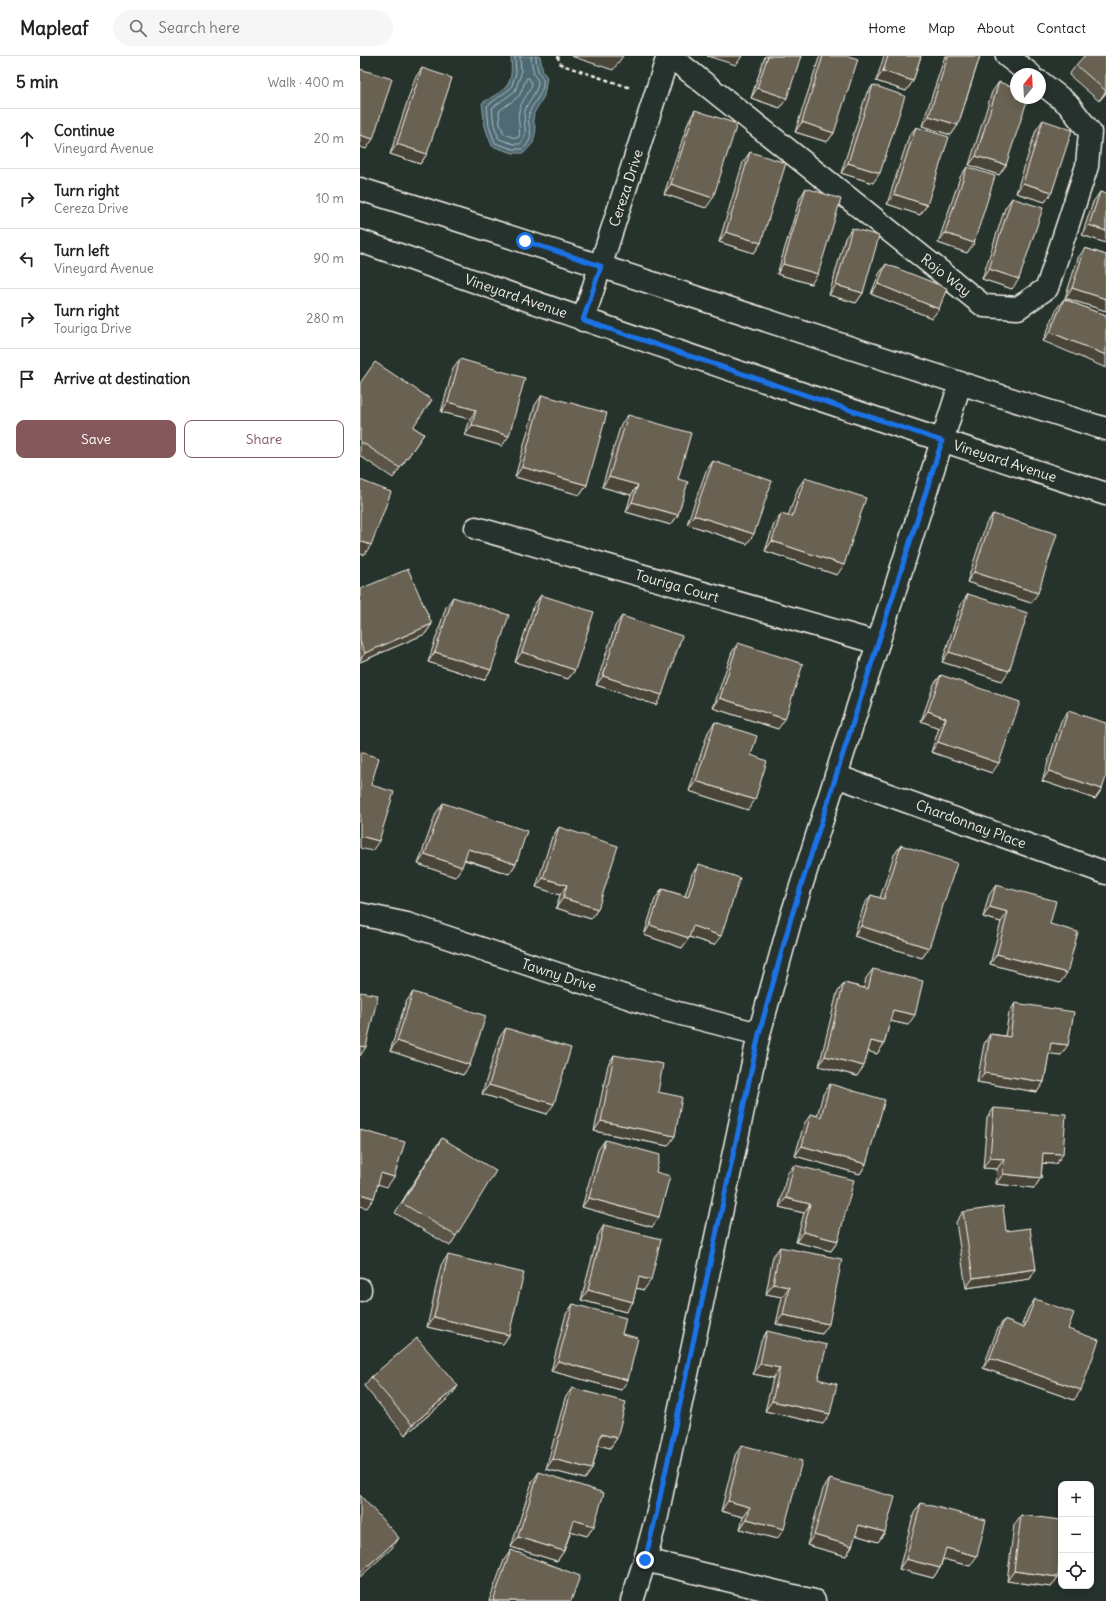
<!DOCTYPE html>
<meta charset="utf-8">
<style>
:root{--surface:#fff;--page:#f6f6f6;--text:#222;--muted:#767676;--line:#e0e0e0;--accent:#85585c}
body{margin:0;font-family:Delius,sans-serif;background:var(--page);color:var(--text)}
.controls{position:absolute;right:12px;bottom:12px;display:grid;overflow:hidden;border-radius:8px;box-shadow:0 2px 10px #0003}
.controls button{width:36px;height:36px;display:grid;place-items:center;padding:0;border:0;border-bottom:1px solid var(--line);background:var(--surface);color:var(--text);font:20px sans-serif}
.compass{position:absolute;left:650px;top:12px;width:36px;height:36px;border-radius:50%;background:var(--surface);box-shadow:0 2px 10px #0003;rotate:18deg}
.stop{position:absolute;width:12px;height:12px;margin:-9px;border:3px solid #1a73e8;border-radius:50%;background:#fff}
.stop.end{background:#1a73e8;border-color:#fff;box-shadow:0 1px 4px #0008}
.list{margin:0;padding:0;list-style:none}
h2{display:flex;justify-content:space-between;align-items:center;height:52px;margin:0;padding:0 16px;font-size:17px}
h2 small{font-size:13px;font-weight:400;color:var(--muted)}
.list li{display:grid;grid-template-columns:26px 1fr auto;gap:12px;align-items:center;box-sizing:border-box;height:60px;padding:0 16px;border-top:1px solid var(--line)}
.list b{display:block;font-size:15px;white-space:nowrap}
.list p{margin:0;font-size:13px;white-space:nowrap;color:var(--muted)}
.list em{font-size:13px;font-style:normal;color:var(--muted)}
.actions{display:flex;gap:8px;padding:12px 16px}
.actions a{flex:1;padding:9px 0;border:1px solid var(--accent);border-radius:8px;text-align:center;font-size:14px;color:var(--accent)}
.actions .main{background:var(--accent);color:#fff}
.icon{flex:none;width:22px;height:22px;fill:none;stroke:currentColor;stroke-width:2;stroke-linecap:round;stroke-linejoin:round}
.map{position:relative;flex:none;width:746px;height:1545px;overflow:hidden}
header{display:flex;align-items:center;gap:24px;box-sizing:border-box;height:56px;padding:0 20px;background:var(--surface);border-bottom:1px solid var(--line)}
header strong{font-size:19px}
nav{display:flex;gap:22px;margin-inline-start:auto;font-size:14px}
.search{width:280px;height:36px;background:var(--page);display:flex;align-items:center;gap:10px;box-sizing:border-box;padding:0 14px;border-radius:22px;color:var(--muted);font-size:15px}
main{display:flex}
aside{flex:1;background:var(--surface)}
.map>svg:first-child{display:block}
.water{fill:#4e6b74;stroke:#90a1a2}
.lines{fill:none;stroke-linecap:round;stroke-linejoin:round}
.shore{stroke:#b2bbba;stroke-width:1}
.minor-casing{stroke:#f4f1e8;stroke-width:25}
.path{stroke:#f4f1e8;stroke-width:2.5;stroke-dasharray:4 3;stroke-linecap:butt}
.minor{stroke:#26332d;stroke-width:22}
.wall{fill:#5a5447;stroke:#f4f1e8}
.shaded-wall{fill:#4a4539;stroke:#f4f1e8}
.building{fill:#696252;stroke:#f4f1e8}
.route{stroke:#1a73e8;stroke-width:5}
.labels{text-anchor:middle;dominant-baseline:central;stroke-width:3.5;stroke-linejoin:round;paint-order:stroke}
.street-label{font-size:14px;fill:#f4f1e8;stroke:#26332d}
</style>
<header>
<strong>Mapleaf</strong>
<div class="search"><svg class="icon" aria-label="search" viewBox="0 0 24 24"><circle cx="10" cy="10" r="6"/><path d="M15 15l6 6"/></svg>Search here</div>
<nav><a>Home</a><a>Map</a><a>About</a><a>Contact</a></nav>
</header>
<main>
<aside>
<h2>5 min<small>Walk · 400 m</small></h2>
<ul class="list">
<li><svg class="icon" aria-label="ahead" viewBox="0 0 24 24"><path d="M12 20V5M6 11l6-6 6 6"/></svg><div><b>Continue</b><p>Vineyard Avenue</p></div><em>20 m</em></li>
<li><svg class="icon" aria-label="right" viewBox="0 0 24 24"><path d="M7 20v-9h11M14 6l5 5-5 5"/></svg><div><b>Turn right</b><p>Cereza Drive</p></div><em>10 m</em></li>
<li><svg class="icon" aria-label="left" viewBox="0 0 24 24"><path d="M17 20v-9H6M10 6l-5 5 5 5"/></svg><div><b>Turn left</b><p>Vineyard Avenue</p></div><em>90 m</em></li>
<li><svg class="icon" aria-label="right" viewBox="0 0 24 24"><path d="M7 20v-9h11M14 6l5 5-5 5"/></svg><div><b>Turn right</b><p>Touriga Drive</p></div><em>280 m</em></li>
<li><svg class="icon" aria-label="arrive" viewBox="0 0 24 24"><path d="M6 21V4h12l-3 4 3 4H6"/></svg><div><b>Arrive at destination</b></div></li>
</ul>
<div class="actions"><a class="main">Save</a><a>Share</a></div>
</aside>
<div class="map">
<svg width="746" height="1545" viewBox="0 0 746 1545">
<rect width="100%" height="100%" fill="#26332d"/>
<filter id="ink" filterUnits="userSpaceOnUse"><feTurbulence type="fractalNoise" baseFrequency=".025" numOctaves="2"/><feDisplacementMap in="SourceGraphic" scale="8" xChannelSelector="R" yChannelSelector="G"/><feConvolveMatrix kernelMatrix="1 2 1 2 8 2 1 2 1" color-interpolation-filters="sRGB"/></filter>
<g filter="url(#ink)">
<path class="water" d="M151,0H180L183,16L187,21L184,40L174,57L173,64L176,74L173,87L164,97H153L132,90L125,71L122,47C148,31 153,32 151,0Z"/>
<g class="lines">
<g class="shore">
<path d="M155,0L156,17L151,32L127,50L129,70L135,87L153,93H163C179,77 164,71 170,55C174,45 185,36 183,24C182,20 181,21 180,18C177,14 176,5 176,0"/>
<path d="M160,0L161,18L155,35L132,52L134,69L139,83L154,88H160C170,78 162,67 165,55C167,45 177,38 178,27C178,23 176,22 174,19C173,13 171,6 171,0"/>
<path d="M167,22H169L172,28C169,38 161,45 159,55C157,64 161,72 159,81L155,82L144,78L140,68L139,55L159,40Z"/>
</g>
<g class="minor-casing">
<g id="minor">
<path d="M310,0L624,250L658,252L687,232L727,110L730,76L708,48L680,26"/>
<path d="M647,0L670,18"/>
<path d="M0,133C249,211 496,296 746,373"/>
<path d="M0,185C248,273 496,357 746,438"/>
<path d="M223,264L308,0"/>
<path d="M116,472L518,587"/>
<path d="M476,720L746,817"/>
<path d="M0,858L47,868L306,954L399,978"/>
<path d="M0,1233V1234"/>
<path d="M285,1504L454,1545"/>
<path d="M272,1545L285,1504L297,1460L399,978L431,862L600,328"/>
</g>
</g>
<path class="path" d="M198,0L199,6L202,9L271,32"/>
<use href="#minor" class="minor"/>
</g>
<g class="wall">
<path d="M405,0H441L420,52L391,42Z"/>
<path d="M460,0H463L474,77L467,86L435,76L459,2Z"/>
<path d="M524,0H561L553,25L546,35L516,25Z"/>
<path d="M585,0H620L598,69L591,79L562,70Z"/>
<path d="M746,0V37L739,45L709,19L716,9Z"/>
<path d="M62,12L67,98L60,108L30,98L55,22Z"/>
<path d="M639,26L646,109L639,119L609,109L632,36Z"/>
<path d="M513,29V127L481,117L506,39Z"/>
<path d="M335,54L346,152L304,138L329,64Z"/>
<path d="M683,64L692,136L685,146L656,137L676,74Z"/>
<path d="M556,71L567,149L560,159L527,148L549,80Z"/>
<path d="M390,96L401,187L394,197L359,186L383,106Z"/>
<path d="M607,111L614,187L607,197L578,187L600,121Z"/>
<path d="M446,132L451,228L417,218L440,142Z"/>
<path d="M740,136L746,138V187L722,179L733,146Z"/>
<path d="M652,142V233L622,223L645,152Z"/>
<path d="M492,172L503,237L496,247L469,239L485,182Z"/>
<path d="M725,192L746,199V255L705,242L718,202Z"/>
<path d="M526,208L572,262L511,238L519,218Z"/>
<path d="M704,243L746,260L683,285L697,252Z"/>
<path d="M100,303L142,390L105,379L110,363L81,356L93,313Z"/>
<path d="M0,327L53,371L64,378L33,422L0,400Z"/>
<path d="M182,339L227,429L220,439L155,421L175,349Z"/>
<path d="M268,359L318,423V459L311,469L266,456L271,439L242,431L261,368Z"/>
<path d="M353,405L387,488L327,468L346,415Z"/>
<path d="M445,422L477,519L405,495L414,468L421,458L428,460L438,432Z"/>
<path d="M633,458L671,547L607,526L626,468Z"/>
<path d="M0,533L72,568L65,578L0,606Z"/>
<path d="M608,538L642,625L582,606L601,548Z"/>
<path d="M181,539L215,614L208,623L155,606L174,549Z"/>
<path d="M93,541L131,614L124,624L68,606L86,551Z"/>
<path d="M262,560L296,649L236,629L255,570Z"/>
<path d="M378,587L418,673L353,652L372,596Z"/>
<path d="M581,619L632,717L571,696L579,672L561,665L574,628Z"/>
<path d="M708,655L742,733L735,743L682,725L701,665Z"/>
<path d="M355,666L391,699L388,754L329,735L348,676Z"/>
<path d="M83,747L156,808L149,818L104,804L95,821L58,808L76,757Z"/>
<path d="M199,771L238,853L231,863L196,852L200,839L176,831L192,781Z"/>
<path d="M541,789L569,892L562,902L494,880L504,849L511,839L520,842L534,799Z"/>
<path d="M339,808L354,889L329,881L322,892L284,879L295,843L302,833L325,840L332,818Z"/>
<path d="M636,829L690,868L700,927L630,908L641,866L623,861L629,839Z"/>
<path d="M513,913L548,969L530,965L524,988L517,998L508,995L497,1020L459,1010L477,937L484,927L504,932L506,922Z"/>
<path d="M53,936L110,1009L103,1019L30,995L46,946Z"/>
<path d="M655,947L701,999L689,997L684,1026L677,1036L617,1026L624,988L630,978L645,980L649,957Z"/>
<path d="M146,972L187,1058L122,1038L139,982Z"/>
<path d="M254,999L298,1036L308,1090L234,1075L248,1009Z"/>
<path d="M470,1028L506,1108L500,1118L435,1100L444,1068L451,1058L457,1060L463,1038Z"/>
<path d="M634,1052L696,1108L682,1107L681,1122L674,1132L636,1128L637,1113L623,1112L627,1062Z"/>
<path d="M82,1082L96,1180L90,1190L35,1157L75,1092Z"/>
<path d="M245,1084L296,1116L292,1171L222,1151L238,1094Z"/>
<path d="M434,1109L478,1185L471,1195L436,1186L444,1157L419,1151L427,1118Z"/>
<path d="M603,1156L646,1175L676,1213L670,1223L606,1232L596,1166Z"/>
<path d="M244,1169L284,1234L276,1232L273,1246L266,1256L221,1244L238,1179Z"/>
<path d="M420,1191L469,1268L462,1278L416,1268L422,1241L406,1238L413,1200Z"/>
<path d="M88,1199L149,1279L143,1288L67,1271L81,1209Z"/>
<path d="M675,1243L708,1273L714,1344L623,1312L637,1274L644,1264L661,1271L668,1253Z"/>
<path d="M213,1248L262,1278L261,1334L191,1315L206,1258Z"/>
<path d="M407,1275L458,1323L463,1368L405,1355L413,1322L393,1318L401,1285Z"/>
<path d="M11,1321L91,1340L45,1379L4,1330Z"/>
<path d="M212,1332L257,1382L250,1392L238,1389L232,1413L225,1423L186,1413L205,1342Z"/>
<path d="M382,1389L417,1483L380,1473L383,1461L361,1455L375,1399Z"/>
<path d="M179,1416L234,1470L227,1480L211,1475L204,1495L197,1505L151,1491L172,1426Z"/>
<path d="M470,1423L525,1476L518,1486L495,1479L492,1490L486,1500L447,1489L463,1433Z"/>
<path d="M561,1447L610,1510L583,1503L580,1512L573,1522L539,1513L554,1457Z"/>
<path d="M661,1459L699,1511L698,1521L691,1531L647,1525L654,1469Z"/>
<path d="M151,1494L211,1545H129L144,1504Z"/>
</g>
<g class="shaded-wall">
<path d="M211,0H263L253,14Z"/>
<path d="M347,0H382L376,9Z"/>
<path d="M523,15L553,25L546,35L516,25Z"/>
<path d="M397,32L427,42L420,52L391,42Z"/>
<path d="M746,35V37L739,45Z"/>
<path d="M569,60L598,69L591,79L562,70Z"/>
<path d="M442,66L474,77L467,86L435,76Z"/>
<path d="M0,79L13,83L6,93L0,91Z"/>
<path d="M37,88L67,98L60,108L30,98Z"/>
<path d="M616,100L646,109L639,119L609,109Z"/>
<path d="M488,107L520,117L513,127L481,117Z"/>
<path d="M663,127L692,136L685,146L656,137Z"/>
<path d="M311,128L353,142L346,152L304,138Z"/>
<path d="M534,138L567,149L560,159L527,148Z"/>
<path d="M729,169L746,175V187L722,179Z"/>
<path d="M366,176L401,187L394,197L359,186Z"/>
<path d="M585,177L614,187L607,197L578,187Z"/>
<path d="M423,208L458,218L451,228L417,218Z"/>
<path d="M629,213L659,223L652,233L622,223Z"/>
<path d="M518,228L579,253L572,262L511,238Z"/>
<path d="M476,229L503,237L496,247L469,239Z"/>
<path d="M712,232L746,243V255L705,242Z"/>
<path d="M690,276L746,299V312L683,285Z"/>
<path d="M88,346L116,354L110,363L81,356Z"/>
<path d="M112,369L149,380L142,390L105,379Z"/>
<path d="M162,411L227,429L220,439L155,421Z"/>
<path d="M249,421L278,429L271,439L242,431Z"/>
<path d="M272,446L318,459L311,469L266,456Z"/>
<path d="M334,459L394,478L387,488L327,468Z"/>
<path d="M0,485L11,489L4,499L0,498Z"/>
<path d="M412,485L484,509L477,519L405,495Z"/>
<path d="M614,516L678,537L671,547L607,526Z"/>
<path d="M72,568L65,578L0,606V604L5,597Z"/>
<path d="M75,596L131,614L124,624L68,606Z"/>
<path d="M162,596L215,614L208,623L155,606Z"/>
<path d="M589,596L649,615L642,625L582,606Z"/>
<path d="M243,620L302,639L296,649L236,629Z"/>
<path d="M360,642L425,663L418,673L353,652Z"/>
<path d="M568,655L586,662L579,672L561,665Z"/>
<path d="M578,686L639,707L632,717L571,696Z"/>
<path d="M689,715L742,733L735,743L682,725Z"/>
<path d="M336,725L395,744L388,754L329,735Z"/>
<path d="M0,780L19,785L12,795L0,792Z"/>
<path d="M108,793L156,808L149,818L101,802Z"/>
<path d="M65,798L102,811L95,821L58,808Z"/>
<path d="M183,822L207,829L200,839L176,831Z"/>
<path d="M203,842L238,853L231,863L196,852Z"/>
<path d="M630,851L648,856L641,866L623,861Z"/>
<path d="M290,869L329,882L322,892L284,879Z"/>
<path d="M333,870L361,880L354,889L326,880Z"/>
<path d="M501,870L569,892L562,902L494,880Z"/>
<path d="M637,898L707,917L700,927L630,908Z"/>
<path d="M533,954L555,959L548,969L526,964Z"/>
<path d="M37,985L110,1009L103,1019L30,995Z"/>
<path d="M511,985L524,988L517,998L504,994Z"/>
<path d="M691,987L708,989L701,999L684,997Z"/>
<path d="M0,990L6,991L0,1000Z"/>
<path d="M465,1000L504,1010L497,1020L459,1010Z"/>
<path d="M624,1017L684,1026L677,1036L617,1026Z"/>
<path d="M129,1029L194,1048L187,1058L122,1038Z"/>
<path d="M241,1065L315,1080L308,1090L234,1075Z"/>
<path d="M442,1090L506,1108L500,1118L435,1100Z"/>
<path d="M683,1097L703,1098L696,1108L676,1107Z"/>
<path d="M630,1102L644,1103L637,1113L623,1112Z"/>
<path d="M21,1117L34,1121L27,1131L14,1127Z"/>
<path d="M643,1118L681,1122L674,1132L636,1128Z"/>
<path d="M0,1138L14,1142L7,1152L0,1150Z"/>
<path d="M229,1142L299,1161L292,1171L222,1151Z"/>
<path d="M426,1142L450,1148L444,1157L419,1151Z"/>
<path d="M443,1176L478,1185L471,1195L436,1186Z"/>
<path d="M676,1213L670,1223L606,1232L613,1222Z"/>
<path d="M279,1221L291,1224L284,1234L272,1231Z"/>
<path d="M413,1228L429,1231L422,1241L406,1238Z"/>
<path d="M228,1234L273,1246L266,1256L221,1244Z"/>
<path d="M423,1259L469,1268L462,1278L416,1268Z"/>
<path d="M74,1261L149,1279L143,1288L67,1271Z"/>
<path d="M630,1302L721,1334L714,1344L623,1312Z"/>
<path d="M198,1305L268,1324L261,1334L191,1315Z"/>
<path d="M400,1308L420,1312L413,1322L393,1318Z"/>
<path d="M98,1330L91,1340L45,1379L52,1369Z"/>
<path d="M412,1345L470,1358L463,1368L405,1355Z"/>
<path d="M241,1378L257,1382L250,1392L234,1388Z"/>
<path d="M193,1403L232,1413L225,1423L186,1413Z"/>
<path d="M368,1445L390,1451L383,1461L361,1455Z"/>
<path d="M387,1463L424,1473L417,1483L380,1473Z"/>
<path d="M214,1464L234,1470L227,1480L207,1474Z"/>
<path d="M499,1469L525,1476L518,1486L492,1478Z"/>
<path d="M454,1479L492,1490L486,1500L447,1489Z"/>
<path d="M158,1481L204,1495L197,1505L151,1491Z"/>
<path d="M39,1482L32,1492L0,1521V1517Z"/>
<path d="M586,1492L617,1500L610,1510L579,1502Z"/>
<path d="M700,1500H701V1511L694,1510Z"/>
<path d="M546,1503L580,1512L573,1522L539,1513Z"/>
<path d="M654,1515L698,1521L691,1531L647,1525Z"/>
</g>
<g class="building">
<path d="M408,0H441L427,42L397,32Z"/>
<path d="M463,0H488L498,3L474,77L442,66Z"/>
<path d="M528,0H561L553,25L523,15Z"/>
<path d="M588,0H620L598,69L569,60Z"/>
<path d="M724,0H746V35L716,9Z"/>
<path d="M62,12L92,22L67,98L37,88Z"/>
<path d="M0,13L32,23L13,83L0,79Z"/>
<path d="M639,26L656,32V42H668L646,109L616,100Z"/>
<path d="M513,29L545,40L520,117L488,107Z"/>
<path d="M335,54L377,68L353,142L311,128Z"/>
<path d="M683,64L712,74L692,136L663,127Z"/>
<path d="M556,71L589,81L567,149L534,138Z"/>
<path d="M390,96L426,107L401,187L366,176Z"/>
<path d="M607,111L635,120L614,187L585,177Z"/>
<path d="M446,132L481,143L458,218L423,208Z"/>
<path d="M740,136L746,138V175L729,169Z"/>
<path d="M652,142L683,152L659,223L629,213Z"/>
<path d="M492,172L519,180L503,237L476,229Z"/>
<path d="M725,192L746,199V243L712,232Z"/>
<path d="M526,208L587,232L579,253L518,228Z"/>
<path d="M704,243L746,260V299L690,276Z"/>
<path d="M100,303L165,322L149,380L112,369L116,354L88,346Z"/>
<path d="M15,306L72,344L53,371L64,378L40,412L0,385V327Z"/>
<path d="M182,339L247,357L227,429L162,411Z"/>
<path d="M268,359L331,377L318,423L328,426L318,459L272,446L278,429L249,421Z"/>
<path d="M353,405L412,425L394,478L334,459Z"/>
<path d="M445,422L506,442L484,509L412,485L421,458L432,461Z"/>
<path d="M0,424L31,436L11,489L0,485Z"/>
<path d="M633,458L697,478L678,537L614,516Z"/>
<path d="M48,513L72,568L5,597L0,585V533Z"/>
<path d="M608,538L668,557L649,615L589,596Z"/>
<path d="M181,539L234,556L215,614L162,596Z"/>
<path d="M93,541L149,559L131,614L75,596Z"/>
<path d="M262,560L322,580L302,639L243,620Z"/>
<path d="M378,587L443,608L425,663L360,642Z"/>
<path d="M581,619L660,646L639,707L578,686L586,662L568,655Z"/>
<path d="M708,655L746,667V721L742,733L689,715Z"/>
<path d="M355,666L397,680L391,699L407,705L395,744L336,725Z"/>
<path d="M0,696L19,702L11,729L34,736L19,785L0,780Z"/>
<path d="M83,747L167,775L156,808L108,793L102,811L65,798Z"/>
<path d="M199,771L258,790L238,853L203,842L207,829L183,822Z"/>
<path d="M541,789L597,807L569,892L501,870L511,839L524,843Z"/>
<path d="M339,808L380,822L361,880L333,870L329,882L290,869L302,833L328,841Z"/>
<path d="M636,829L696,845L690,868L718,876L707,917L637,898L648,856L630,851Z"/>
<path d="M513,913L563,925L555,959L533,954L524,988L511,985L504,1010L465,1000L484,927L508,933Z"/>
<path d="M0,936L18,939L6,991L0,990Z"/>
<path d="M53,936L126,960L110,1009L37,985Z"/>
<path d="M655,947L714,956L708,989L691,987L684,1026L624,1017L630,978L650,981Z"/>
<path d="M146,972L211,992L194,1048L129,1029Z"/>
<path d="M254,999L303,1008L298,1036L322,1041L315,1080L241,1065Z"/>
<path d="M470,1028L525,1044L506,1108L442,1090L451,1058L461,1061Z"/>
<path d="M634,1052L706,1058L703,1098L683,1097L681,1122L643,1118L644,1103L630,1102Z"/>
<path d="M0,1074L45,1086L34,1121L21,1117L14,1142L0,1138Z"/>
<path d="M82,1082L136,1115L96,1180L42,1147Z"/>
<path d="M245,1084L300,1099L296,1116L310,1120L299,1161L229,1142Z"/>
<path d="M434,1109L494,1124L478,1185L443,1176L450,1148L426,1142Z"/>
<path d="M643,1150L646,1175L670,1172L676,1213L613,1222L603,1156Z"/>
<path d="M244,1169L301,1183L291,1224L279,1221L273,1246L228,1234Z"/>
<path d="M420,1191L482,1203L469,1268L423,1259L429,1231L413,1228Z"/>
<path d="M88,1199L164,1217L149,1279L74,1261Z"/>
<path d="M675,1243L714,1257L708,1273L739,1284L721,1334L630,1302L644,1264L664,1272Z"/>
<path d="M213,1248L266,1262L262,1278L278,1282L268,1324L198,1305Z"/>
<path d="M407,1275L467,1289L458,1323L477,1328L470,1358L412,1345L420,1312L400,1308Z"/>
<path d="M57,1282L98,1330L52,1369L11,1321Z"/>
<path d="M212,1332L266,1346L257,1382L241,1378L232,1413L193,1403Z"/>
<path d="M382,1389L442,1405L424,1473L387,1463L390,1451L368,1445Z"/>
<path d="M179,1416L244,1437L234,1470L214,1464L204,1495L158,1481Z"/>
<path d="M470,1423L535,1441L525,1476L499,1469L492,1490L454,1479Z"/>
<path d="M0,1439L39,1482L0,1517Z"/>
<path d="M561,1447L626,1464L617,1500L586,1492L580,1512L546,1503Z"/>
<path d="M661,1459L701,1464V1500H700L698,1521L654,1515Z"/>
<path d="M151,1494L220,1520L211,1545H133Z"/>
</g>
</g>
<g class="lines" filter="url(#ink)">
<path class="route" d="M165,185L241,210L223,264L582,385L431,862L399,978L296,1460L285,1504"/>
</g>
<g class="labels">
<g class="street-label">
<text transform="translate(266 132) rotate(-72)">Cereza Drive</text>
<text transform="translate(586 219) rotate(38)">Rojo Way</text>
<text transform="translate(156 240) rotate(19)">Vineyard Avenue</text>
<text transform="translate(645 405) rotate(18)">Vineyard Avenue</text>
<text transform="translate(317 530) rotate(16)">Touriga Court</text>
<text transform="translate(611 768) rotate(20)">Chardonnay Place</text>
<text transform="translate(199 919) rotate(18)">Tawny Drive</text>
</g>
</g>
</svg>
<div class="controls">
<button>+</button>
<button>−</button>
<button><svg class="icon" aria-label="locate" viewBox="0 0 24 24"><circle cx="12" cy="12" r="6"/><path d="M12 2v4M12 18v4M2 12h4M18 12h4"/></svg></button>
</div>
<svg class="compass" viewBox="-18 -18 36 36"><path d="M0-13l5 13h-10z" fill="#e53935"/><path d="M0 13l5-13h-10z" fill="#767676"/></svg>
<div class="stop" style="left:165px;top:185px"></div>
<div class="stop end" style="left:285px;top:1504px"></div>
</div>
</main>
